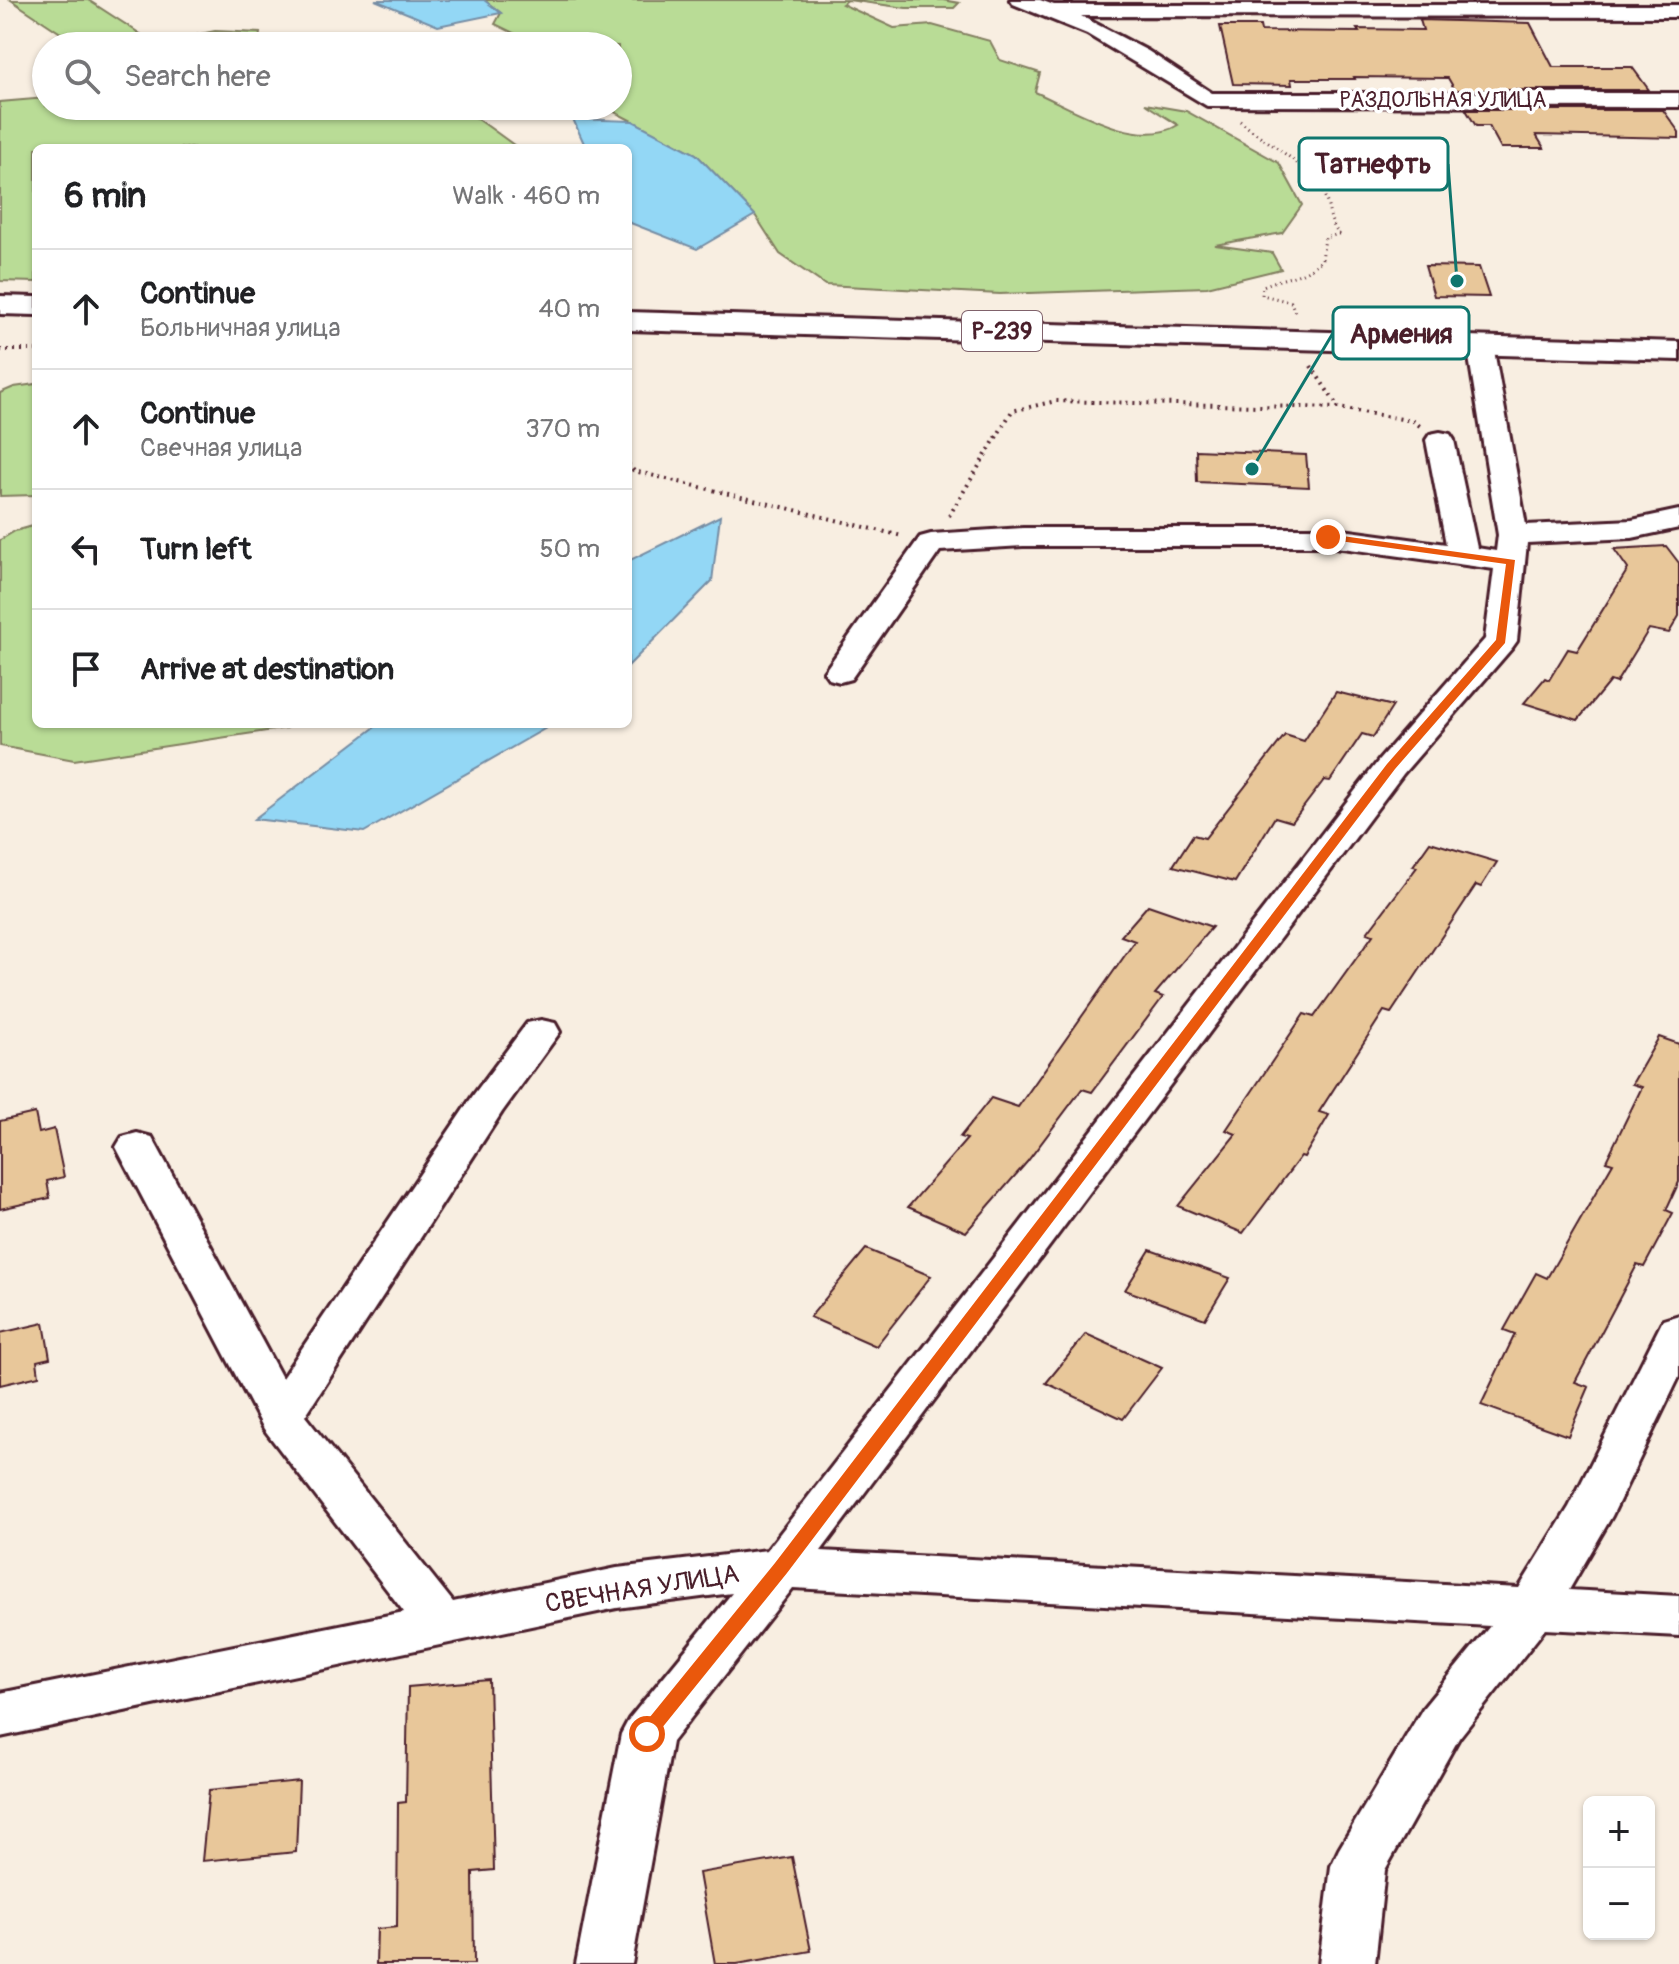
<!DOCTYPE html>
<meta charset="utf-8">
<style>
:root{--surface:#fff;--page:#f6f6f6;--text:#202124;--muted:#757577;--line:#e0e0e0}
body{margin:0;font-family:Pangolin,sans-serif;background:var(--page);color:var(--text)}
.controls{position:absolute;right:24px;bottom:24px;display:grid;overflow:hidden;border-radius:12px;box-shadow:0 2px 6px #0004}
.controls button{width:72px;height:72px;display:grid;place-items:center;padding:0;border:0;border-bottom:2px solid var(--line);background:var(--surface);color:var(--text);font:40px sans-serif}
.stop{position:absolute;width:24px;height:24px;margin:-18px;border:6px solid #ea580c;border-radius:50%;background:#fff}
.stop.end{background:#ea580c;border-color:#fff;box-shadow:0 2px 8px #0008}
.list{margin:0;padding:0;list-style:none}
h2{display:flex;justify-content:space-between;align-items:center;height:104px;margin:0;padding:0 32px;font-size:34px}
h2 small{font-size:26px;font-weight:400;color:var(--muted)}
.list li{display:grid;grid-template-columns:52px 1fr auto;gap:24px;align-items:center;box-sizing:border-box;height:120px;padding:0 32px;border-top:2px solid var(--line)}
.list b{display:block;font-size:30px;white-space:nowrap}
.list p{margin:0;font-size:26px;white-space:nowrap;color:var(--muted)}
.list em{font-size:26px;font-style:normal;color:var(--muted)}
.icon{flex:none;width:44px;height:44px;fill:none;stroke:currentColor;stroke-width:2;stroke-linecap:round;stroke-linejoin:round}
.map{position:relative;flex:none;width:1679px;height:1964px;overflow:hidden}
.search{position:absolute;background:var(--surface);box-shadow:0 2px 6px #0004;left:32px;top:32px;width:600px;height:88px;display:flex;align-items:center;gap:20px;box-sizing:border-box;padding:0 28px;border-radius:44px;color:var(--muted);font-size:30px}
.panel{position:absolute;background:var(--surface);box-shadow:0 2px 6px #0004;left:32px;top:144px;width:600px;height:584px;border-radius:12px}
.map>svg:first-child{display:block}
.green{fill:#b9dc96;stroke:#827e60;stroke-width:2}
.water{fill:#93d7f5;stroke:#768da4;stroke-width:2}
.building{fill:#e8c79a;stroke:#4a1f2b;stroke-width:2}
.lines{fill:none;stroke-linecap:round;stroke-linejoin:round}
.minor-casing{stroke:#4a1f2b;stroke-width:6}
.highway-casing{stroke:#4a1f2b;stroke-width:6}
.path-far1{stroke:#4a1f2b;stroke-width:3;stroke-dasharray:1 4;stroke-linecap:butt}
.path{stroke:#4a1f2b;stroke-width:4;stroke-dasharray:2 5;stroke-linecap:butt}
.minor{fill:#fff;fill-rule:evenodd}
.highway{fill:#fff;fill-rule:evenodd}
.route{fill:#ea580c}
.labels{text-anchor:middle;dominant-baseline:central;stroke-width:7;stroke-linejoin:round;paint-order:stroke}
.far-street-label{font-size:22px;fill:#4a1f2b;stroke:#fff}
.shield{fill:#fff;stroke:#80626b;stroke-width:2}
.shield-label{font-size:24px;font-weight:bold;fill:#4a1f2b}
.street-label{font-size:26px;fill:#4a1f2b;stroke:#fff}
.leader{fill:none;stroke:#0f766e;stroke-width:3}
.callout-dot{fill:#0f766e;stroke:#fff;stroke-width:3}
.callout{fill:#fff;stroke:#0f766e;stroke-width:3}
.callout-label{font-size:28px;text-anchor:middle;font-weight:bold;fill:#4a1f2b}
</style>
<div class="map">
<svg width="1679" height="1964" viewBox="0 0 1679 1964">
<rect width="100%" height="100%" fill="#f8eee1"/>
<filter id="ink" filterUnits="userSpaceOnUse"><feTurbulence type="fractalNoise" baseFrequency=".0125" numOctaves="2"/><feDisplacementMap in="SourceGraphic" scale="16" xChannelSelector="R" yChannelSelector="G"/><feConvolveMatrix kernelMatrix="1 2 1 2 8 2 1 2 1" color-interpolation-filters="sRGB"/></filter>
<g filter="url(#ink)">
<g class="green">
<path d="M11,0H88L159,46H80Z"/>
<path d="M484,0H943L959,3L954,8H906L848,0L842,4L894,28L932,25L990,41L1000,60L1040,73L1035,92C1074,109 1138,150 1178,125L1145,104L1186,111L1279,163L1302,205L1282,233L1215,245L1272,253L1281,269L1207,287L1000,294L825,285L780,254L755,215L696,154L603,106H618V46H540L495,24L501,13Z"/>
<path d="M215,31L260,33L258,46H191L186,37Z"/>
<path d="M46,98V106H460L518,148H36V282L0,281V102Z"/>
<path d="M36,384V495L0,496V393L14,387Z"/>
<path d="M36,525V724H289L286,728L74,760L0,746V540L15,531Z"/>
</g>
<g class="water">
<path d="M375,0H484L501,13L438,26Z"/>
<path d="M573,119L633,121L696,154L755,215L697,249L628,222V148H586Z"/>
<path d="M720,516L712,581L628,666V561Z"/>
<path d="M379,724H553L364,832L254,819Z"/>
</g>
<g class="building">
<path d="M1420,20L1530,23L1553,67H1632L1649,90H1455L1448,78L1354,77L1355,79H1291L1292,85L1233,84L1220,26H1260L1261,31L1359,32L1357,29L1423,30Z"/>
<path d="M1466,110H1663L1679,132V138L1536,135L1544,148H1501L1489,126H1476Z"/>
<path d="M1425,266L1479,267L1489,297L1434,296Z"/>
<path d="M1196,450L1306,455L1309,487L1197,482Z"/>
<path d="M1666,546L1679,563V616L1669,633L1649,629L1616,683L1610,681L1578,720L1524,703L1545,678L1549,680L1568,649L1577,651L1628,569L1614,549Z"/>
<path d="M1336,692L1393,706L1373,737L1362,734L1330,781L1324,780L1292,822L1275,817L1235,882L1173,866L1193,835L1205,838L1285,735L1304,741Z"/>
<path d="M1430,842L1497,862L1481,887L1476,885L1391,1013L1384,1011L1319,1112L1329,1115L1304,1157L1301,1156L1243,1233L1178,1206L1236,1134L1226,1130L1253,1090L1304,1014L1314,1017L1373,935L1367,933L1417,867L1413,866Z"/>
<path d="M1148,905L1212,927L1155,994L1163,997L1092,1092L1082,1089L1027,1162L966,1232L908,1207L967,1139L960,1137L991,1098L1018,1107L1135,941L1121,936Z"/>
<path d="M1659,1037L1679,1044V1182L1666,1210L1673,1213L1644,1267L1637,1265L1575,1382L1589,1387L1568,1436L1481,1405L1515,1334L1504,1330L1536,1273L1547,1278L1613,1163L1606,1161L1642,1087L1632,1084Z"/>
<path d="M35,1113L39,1133L54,1129L64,1177L47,1181L50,1198L0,1209V1121Z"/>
<path d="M866,1249L931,1276L876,1346L810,1317Z"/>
<path d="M1150,1250L1230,1278L1205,1319L1125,1290Z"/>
<path d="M44,1323L50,1358L37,1361L39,1376L0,1385V1333Z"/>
<path d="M1086,1334L1162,1368L1123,1419L1046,1383Z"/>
<path d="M489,1680L494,1870L473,1872L474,1964H376L377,1929L397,1927L398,1803L406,1802L408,1687Z"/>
<path d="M299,1781L296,1852L202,1861L209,1790Z"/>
<path d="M792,1857L811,1951L737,1964H715L699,1873Z"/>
</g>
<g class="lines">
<g class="minor-casing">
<g id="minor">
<path d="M1010,0H1040L1054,5H1679V17L1081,16L1148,51L1212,93H1679V107L1207,106L1087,34L1013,4Z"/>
<path d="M1480,337L1489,339L1493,345L1526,525L1632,520L1679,510V528L1632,538L1527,543L1517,641L1512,648L1403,774L821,1551L1519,1588L1569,1507L1663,1320L1679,1315V1377L1612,1516L1569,1590L1679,1596V1636L1545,1629L1459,1738L1385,1870L1375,1964H1319L1331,1866L1339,1849L1423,1708L1490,1626L793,1588L672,1742L632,1964H576L621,1734L629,1719L732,1593L617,1608L0,1737V1693L404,1612L264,1429L116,1147L122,1137L137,1133L152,1137L282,1378L474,1094L527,1023L541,1020L555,1023L560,1032L502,1112L305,1416L453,1602L617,1568L767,1550L1379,760L1485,639L1494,569L1328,546H1023L940,551L851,679L840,682L829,679L824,672L920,537L931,534L1023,528H1328L1446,544L1426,440L1430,434L1440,432L1450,434L1454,440L1477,548L1496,551L1498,535L1467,345L1471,339Z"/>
</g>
</g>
<g class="highway-casing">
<g id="highway">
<path d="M0,296L36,297V315L0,314Z"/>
<path d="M628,312L1679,342V360L628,330Z"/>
</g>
</g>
<path class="path-far1" d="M1240,121C1266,143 1302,160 1321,189C1331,205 1327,220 1339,234L1325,238L1322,260C1301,279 1288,275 1263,286L1262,295L1291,302L1296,315"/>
<g class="path">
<path d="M0,350H36"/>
<path d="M1311,366L1338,407"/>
<path d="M628,464L634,471L902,536"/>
<path d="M949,516L1012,411L1056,401L1339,408L1413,421L1420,426"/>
</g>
<use href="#minor" class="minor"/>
<use href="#highway" class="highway"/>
</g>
</g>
<path class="route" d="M1328,534L1515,560L1505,643L1395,769L787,1573L653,1739H641L638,1734L641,1728L775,1563L1387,764L1496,640L1506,564L1325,539L1323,537Z"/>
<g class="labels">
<g class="far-street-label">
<text x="1443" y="100">РАЗДОЛЬНАЯ УЛИЦА</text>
</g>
<rect class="shield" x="962" y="311" width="80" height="40" rx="6"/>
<g class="shield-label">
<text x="1002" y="331">Р-239</text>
</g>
<g class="street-label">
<text transform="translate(642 1589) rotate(-9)">СВЕЧНАЯ УЛИЦА</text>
</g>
</g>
<path class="leader" d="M1457 281L1448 164M1252 469L1333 333"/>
<g class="callout-dot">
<circle cx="1457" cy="281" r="8"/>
<circle cx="1252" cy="469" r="8"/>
</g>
<g class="callout">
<rect x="1299" y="138" width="149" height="52" rx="8"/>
<rect x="1333" y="307" width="136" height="52" rx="8"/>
</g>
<g class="callout-label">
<text x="1373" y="173">Татнефть</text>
<text x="1401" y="343">Армения</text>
</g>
</svg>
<div class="controls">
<button>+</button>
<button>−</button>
</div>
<div class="stop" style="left:647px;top:1734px"></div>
<div class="stop end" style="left:1328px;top:537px"></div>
<div class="search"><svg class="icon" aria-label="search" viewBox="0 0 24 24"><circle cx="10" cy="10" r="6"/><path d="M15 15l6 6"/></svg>Search here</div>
<section class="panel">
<h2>6 min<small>Walk · 460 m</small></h2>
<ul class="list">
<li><svg class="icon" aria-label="ahead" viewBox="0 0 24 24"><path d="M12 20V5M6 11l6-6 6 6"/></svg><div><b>Continue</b><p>Больничная улица</p></div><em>40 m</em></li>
<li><svg class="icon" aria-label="ahead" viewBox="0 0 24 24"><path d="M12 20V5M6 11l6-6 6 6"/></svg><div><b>Continue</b><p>Свечная улица</p></div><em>370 m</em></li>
<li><svg class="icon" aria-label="left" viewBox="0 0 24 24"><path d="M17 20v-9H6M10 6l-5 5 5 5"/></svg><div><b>Turn left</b></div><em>50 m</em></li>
<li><svg class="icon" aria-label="arrive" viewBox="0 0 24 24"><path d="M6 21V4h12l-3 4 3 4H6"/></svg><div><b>Arrive at destination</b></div></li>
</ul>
</section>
</div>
